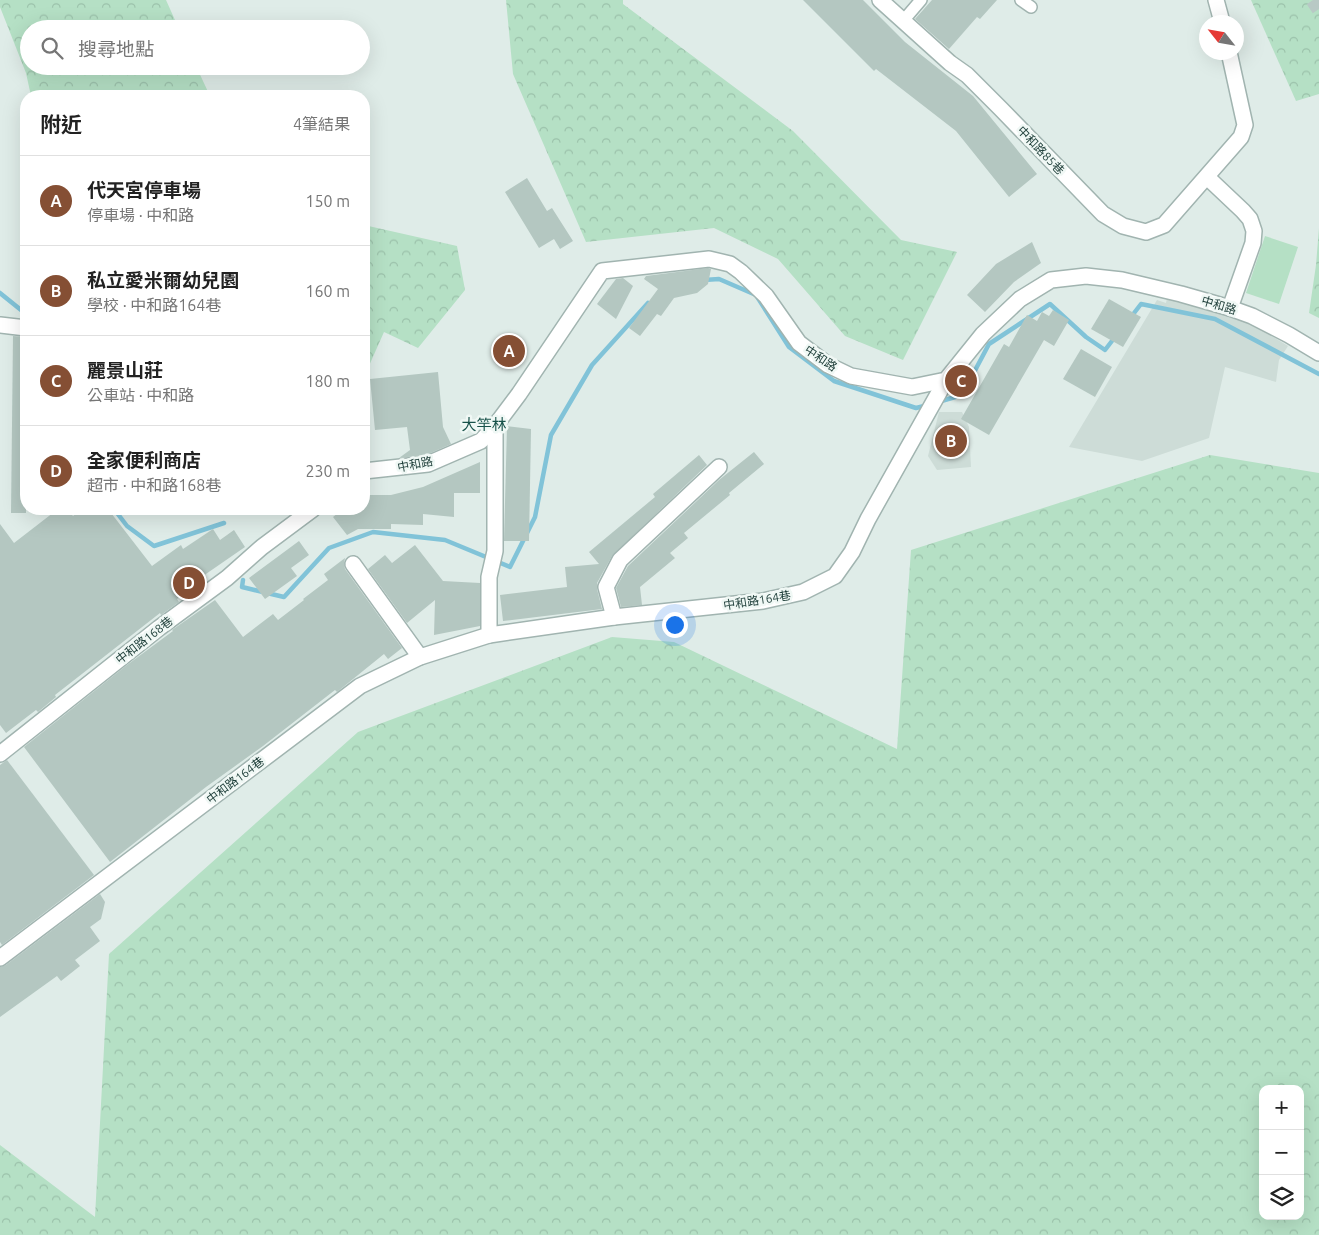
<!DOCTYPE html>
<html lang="zh-TW">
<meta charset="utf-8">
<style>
:root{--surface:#fff;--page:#f2f2f2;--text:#222;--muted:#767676;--line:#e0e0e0;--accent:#854f34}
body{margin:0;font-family:Ubuntu,"Noto Sans TC",sans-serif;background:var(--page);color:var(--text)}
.controls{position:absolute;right:15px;bottom:15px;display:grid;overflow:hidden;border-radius:10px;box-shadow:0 5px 20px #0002}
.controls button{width:45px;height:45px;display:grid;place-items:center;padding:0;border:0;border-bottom:1px solid var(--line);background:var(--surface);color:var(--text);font:25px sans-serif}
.compass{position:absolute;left:1199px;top:15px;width:45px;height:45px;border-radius:50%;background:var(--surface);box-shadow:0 5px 20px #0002;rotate:301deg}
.you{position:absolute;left:674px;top:624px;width:18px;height:18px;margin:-12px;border:4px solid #fff;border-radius:50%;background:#1a73e8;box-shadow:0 0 0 8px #1a73e833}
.badge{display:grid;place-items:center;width:32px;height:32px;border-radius:50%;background:var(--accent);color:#fff;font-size:16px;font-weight:700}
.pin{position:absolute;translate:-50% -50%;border:2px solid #fff;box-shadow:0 1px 5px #0006}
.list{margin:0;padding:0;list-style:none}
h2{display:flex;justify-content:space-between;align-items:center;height:65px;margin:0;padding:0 20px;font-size:21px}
h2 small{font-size:16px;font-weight:400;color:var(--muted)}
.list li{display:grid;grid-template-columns:32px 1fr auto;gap:15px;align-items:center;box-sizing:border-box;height:90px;padding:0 20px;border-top:1px solid var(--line)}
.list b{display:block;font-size:19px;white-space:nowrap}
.list p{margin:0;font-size:16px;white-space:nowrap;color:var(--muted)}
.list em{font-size:16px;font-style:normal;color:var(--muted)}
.icon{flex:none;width:28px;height:28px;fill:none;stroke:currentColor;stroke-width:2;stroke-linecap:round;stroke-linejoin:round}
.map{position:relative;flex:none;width:1319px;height:1235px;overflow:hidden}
.search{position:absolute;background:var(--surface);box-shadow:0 5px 20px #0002;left:20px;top:20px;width:350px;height:55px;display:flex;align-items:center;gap:12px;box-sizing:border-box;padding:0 18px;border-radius:28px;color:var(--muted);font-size:19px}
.panel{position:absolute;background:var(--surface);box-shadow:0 5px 20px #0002;left:20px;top:90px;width:350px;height:425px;border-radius:20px}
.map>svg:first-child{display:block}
.built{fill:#cddcd7}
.forest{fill:url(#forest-crowns);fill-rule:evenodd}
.park{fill:#b5e0c5}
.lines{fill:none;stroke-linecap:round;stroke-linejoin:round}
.stream{stroke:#81c3d8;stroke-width:4.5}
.building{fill:#b4c7c1}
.primary-tunnel{stroke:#b8c9c5;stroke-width:15;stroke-dasharray:15 8;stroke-linecap:butt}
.pedestrian-casing{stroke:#a1b4b0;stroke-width:14}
.minor-casing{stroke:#a1b4b0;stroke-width:18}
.pedestrian{stroke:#fff;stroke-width:11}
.minor{stroke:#fff;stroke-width:15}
.labels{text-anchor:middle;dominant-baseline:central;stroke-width:5;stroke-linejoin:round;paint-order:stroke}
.street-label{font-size:12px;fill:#1e3e39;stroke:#f0f8f5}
.quarter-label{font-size:15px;fill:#18524a;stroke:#f0f8f5}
</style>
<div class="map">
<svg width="1319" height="1235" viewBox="0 0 1319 1235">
<defs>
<pattern id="forest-crowns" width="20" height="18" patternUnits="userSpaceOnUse" patternTransform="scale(1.25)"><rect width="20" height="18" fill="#b5e0c5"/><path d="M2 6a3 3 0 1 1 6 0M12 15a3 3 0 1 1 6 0" fill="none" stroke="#9bc1aa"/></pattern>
</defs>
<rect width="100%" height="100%" fill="#dfece8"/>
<g class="built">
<path d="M1167,298L1227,315L1250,323L1288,346L1279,360L1276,382L1225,367L1209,438L1142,461L1069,447L1157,300L1166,303Z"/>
<path d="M939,412H962L969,427L971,467L937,470L928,456Z"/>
</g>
<g class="forest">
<path d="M0,0H166L179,29H29V66H196L210,96H31L26,73L0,7Z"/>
<path d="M506,0H623V4L793,131L901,240L957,252L903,360L845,336L778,259L714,228L586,242L513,74Z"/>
<path d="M1251,0H1319V94L1296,101Z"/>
<path d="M364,225L457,246L465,290L418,348L384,332L364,377Z"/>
<path d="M1319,228V318L1309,313L1316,265Z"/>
<path d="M1210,455L1319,473V1235H0V1145L95,1217L109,954L358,732L612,637L674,642L897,749L911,550ZM1263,1089H1300V1216H1263Z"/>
</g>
<path class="park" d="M1265,236L1298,247L1279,304L1246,293Z"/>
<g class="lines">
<g class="stream">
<path d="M704,280L719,279L756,295L789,347L834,381L916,408L928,405"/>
<path d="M0,293L26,314"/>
<path d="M1131,317L1141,304L1215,319L1319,374"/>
<path d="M938,402L962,395L989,344L1050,304L1086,337L1105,350L1115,337"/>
<path d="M114,509L127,526L154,546L224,523"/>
<path d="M243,580L242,587L284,597L329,548L373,532L445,540L510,567L535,517L551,435L592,365L648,303"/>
</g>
</g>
<g class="building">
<path d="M803,0H863L905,42L973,96L1037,174L1009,197L956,131L876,69L874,71Z"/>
<path d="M932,0H997L980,19L977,17L949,49L915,19Z"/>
<path d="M527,178L547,211L552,208L573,241L560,249L554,239L539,248L505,192Z"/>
<path d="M1032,242L1041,263L1014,282L985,312L967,295L996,264Z"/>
<path d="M708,268L711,269L708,284L697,293L674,298L661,316L657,314L640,336L629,328L658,289L644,279L646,276Z"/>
<path d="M623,278L633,286L616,319L597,304L616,279Z"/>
<path d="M1109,299L1141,317L1123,347L1091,329Z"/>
<path d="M1053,310L1069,320L1054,346L1044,340L989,435L961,419L1004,344L1009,347L1027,315L1037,321L1042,312L1049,316Z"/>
<path d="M13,336L26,337V513H11Z"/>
<path d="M1081,349L1112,367L1095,397L1063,379Z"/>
<path d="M438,372L443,427L451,444L426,455L399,458L410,450L407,427L375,430L370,379Z"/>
<path d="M507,426L531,429L529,541H504Z"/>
<path d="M754,452L764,464L729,493L730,495L684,533L688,538L670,553L675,558L640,587L642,605L621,607L616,588L628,566L719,480Z"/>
<path d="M699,455L707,465L612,556L597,583V589L602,609L503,621L500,595L567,587L565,567L599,564L589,552L655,497L653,494Z"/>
<path d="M480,462V493H454V517L423,514V525L391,524V529H358L347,535L333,517L343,509H364V495H391L423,487Z"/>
<path d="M58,509H67L73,516L82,509H108L152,566L181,545L183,549L213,529L220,540L234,530L245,547L203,576L205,579L177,599L179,602L161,615L160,613L55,695L56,697L38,712L36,710L6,733L0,725V524L14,543Z"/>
<path d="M299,541L309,555L291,568L297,576L265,599L249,578Z"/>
<path d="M415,545L443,581L480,583V626L434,635L435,600L407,623L368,569L385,555L392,563Z"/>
<path d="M345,558L344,564L345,569L402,648L388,659L384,654L337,692L335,690L263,746L206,787L110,862L24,747L127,665L173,631L172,630L215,600L243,637L273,614L278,620L304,600L303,599L328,580L324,574Z"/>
<path d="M7,760L94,875L2,945L0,942V765Z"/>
<path d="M100,894L105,902L101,919L90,927L100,941L75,960L80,966L61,981L57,976L0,1017V967L6,965Z"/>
</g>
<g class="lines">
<path class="primary-tunnel" d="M1313,0L1319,9"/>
<g class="pedestrian-casing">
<g id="pedestrian">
<path d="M1021,0L1031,7"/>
<path d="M903,21L921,0"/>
</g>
</g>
<g class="minor-casing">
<g id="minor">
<path d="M880,0L950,63L967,75L1001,109L1103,214L1123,226L1146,232L1164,225L1241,137L1245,125L1229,52"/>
<path d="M1216,0L1222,22"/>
<path d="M1207,177L1243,211L1250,219L1254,231L1253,243L1230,308"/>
<path d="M0,325L26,328"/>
<path d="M364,471L428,464L481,441L495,426L519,394L602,271L709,259L730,264L741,272L766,296L799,343L828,365L851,376L912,387L946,380L983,334L1020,299L1051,280L1086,276L1122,280L1181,294L1230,308L1252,316L1289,335L1319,353"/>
<path d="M353,564L420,657"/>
<path d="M614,617L606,587L620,560L719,467"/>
<path d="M489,635L614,617L763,601L803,592L835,576L852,552L868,519L946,380"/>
<path d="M0,754L159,628L227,578L262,547L313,509"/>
<path d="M0,958L360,686L420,657L489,635V577L495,551V426"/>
</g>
</g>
<use href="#pedestrian" class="pedestrian"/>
<use href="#minor" class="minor"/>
</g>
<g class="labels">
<g class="street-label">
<text transform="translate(1041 150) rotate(46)">中和路85巷</text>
<text transform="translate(1219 305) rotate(17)">中和路</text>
<text transform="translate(821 358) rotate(34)">中和路</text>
<text transform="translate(415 464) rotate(-11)">中和路</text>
<text transform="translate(757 600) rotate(-9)">中和路164巷</text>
<text transform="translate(144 640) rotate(-38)">中和路168巷</text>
<text transform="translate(235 780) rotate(-37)">中和路164巷</text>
</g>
<g class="quarter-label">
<text x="484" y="424">大竿林</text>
</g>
</g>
</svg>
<div class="controls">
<button>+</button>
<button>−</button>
<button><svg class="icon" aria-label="layers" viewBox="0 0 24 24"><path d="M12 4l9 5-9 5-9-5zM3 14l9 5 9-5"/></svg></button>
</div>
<svg class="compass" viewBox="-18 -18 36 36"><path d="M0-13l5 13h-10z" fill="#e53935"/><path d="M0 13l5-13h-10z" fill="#767676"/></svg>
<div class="you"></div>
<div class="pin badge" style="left:509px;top:351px">A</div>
<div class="pin badge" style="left:951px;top:441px">B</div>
<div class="pin badge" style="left:961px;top:381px">C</div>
<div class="pin badge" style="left:189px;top:583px">D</div>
<div class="search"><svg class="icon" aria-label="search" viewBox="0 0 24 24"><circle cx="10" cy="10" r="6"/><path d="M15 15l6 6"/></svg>搜尋地點</div>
<section class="panel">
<h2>附近<small>4筆結果</small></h2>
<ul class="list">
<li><span class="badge">A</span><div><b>代天宮停車場</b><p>停車場 · 中和路</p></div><em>150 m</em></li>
<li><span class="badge">B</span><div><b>私立愛米爾幼兒園</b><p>學校 · 中和路164巷</p></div><em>160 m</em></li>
<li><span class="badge">C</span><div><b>麗景山莊</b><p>公車站 · 中和路</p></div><em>180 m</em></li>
<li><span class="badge">D</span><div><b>全家便利商店</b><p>超市 · 中和路168巷</p></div><em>230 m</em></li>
</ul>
</section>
</div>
